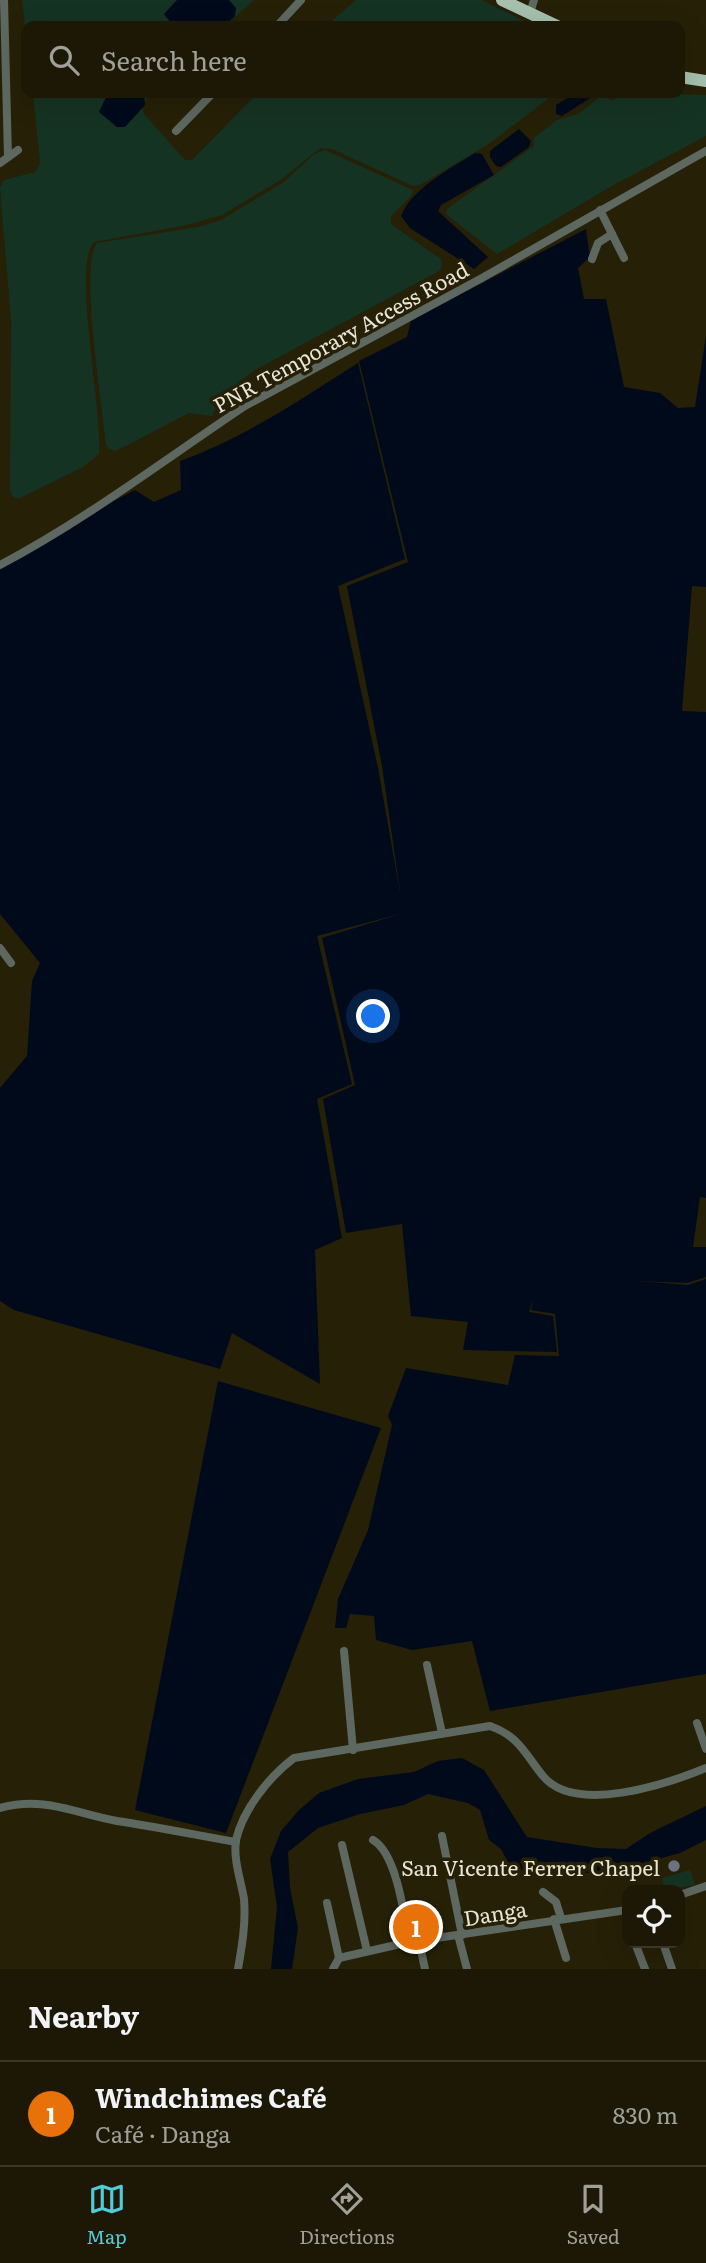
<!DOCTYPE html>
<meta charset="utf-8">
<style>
:root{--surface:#1c1805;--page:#292513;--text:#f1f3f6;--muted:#a0a09a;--line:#3a3727;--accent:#52cbd9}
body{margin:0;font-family:Literata,serif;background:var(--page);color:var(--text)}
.controls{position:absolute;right:21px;bottom:21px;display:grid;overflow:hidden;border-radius:14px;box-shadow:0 7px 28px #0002}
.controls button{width:63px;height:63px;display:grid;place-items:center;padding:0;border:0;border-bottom:2px solid var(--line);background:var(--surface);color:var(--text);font:35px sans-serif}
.you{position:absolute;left:374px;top:1017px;width:24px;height:24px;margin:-18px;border:5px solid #fff;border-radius:50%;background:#1a73e8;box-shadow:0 0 0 10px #1a73e833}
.badge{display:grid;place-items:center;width:46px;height:46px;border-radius:50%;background:var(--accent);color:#fff;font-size:23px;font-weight:700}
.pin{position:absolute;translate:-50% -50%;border:4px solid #fff;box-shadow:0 2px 7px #0006}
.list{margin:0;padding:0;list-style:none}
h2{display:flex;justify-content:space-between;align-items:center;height:91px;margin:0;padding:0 28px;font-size:30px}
h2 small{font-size:23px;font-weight:400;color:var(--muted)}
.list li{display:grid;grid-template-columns:46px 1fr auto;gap:21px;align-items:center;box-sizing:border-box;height:105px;padding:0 28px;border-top:2px solid var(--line)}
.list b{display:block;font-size:26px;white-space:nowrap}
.list p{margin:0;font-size:23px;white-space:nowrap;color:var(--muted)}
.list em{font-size:23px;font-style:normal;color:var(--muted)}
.icon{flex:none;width:38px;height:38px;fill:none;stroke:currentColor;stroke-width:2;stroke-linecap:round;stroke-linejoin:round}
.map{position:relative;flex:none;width:706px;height:1969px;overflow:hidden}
.search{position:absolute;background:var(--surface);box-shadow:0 7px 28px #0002;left:21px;right:21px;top:21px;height:77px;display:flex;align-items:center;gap:18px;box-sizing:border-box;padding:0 24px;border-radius:14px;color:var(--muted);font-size:26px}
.sheet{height:196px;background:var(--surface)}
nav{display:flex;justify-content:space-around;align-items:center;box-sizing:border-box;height:98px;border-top:2px solid var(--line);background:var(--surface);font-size:19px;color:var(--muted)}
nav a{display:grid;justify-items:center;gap:4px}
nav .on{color:var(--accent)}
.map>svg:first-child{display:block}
.green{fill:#153322}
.water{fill:#000a1b}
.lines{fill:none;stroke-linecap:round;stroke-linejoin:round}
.minor{stroke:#5d6861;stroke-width:8}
.trunk{stroke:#a5c0ae;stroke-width:12}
.worship-dot{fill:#6b7280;stroke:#262007;stroke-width:2.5}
.labels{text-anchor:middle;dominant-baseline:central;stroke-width:7;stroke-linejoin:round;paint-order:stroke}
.street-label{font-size:21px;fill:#e9e6d7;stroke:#262007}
.poi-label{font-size:21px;fill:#e9e6d7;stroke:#262007;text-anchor:end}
</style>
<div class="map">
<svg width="706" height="1969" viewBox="0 0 706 1969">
<rect width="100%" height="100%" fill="#262007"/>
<g class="green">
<path d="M22,0H254L225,26H26V35Z"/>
<path d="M356,0H481L535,26H326Z"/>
<path d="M33,93H152L142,106L144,114L185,160H192L258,93H556L490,143L420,185L413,186L332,149L320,148L282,179L222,215L187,225L94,242C72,264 103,415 99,454L83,467L18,499L13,497L10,491L11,320L0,188L4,180L35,172L40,163Z"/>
<path d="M631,93L706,95V136L610,187L497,254L446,214L447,209L534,146V138L557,120L578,114L602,95L612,100Z"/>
<path d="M325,150L413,190L411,196L391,216V224L442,260L441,270L253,371L223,394L212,416L189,413L116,451L109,449L106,445C103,409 79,265 97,243L198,227L221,220L284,182L314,154Z"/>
<path d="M690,1870L695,1885L665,1890L662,1878Z"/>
</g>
<g class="water">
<path d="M177,0H229L236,8L235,16L225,26H173L164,14Z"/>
<path d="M108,93H144L145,105L125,127H117L99,112Z"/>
<path d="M576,93H598L562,116L556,114V105Z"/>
<path d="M519,129L531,141L529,147L501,167L496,166L490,157V151Z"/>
<path d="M475,153L482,154L494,175L441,205L438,211L488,257L474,269L410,228L401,216C411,189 451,168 475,153Z"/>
<path d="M586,229L590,257L578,268L584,299H606L624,387L660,393L678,408L695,407L706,336V587L692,586L682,711L706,712V1198L700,1197L693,1247H706V1277L687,1283L638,1281L688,1285L706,1279V1674L490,1711L472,1641L412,1650L376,1640L374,1616L350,1614L346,1628H335L338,1599L368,1530L392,1425L388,1416L406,1368L508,1385L515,1355L559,1356L555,1314L531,1310L533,1299L529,1312L553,1316L557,1352L463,1350L468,1322L411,1316L402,1224L346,1233L323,1099L355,1085L322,938L403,913L317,936L352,1084L317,1099L342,1238L315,1250L320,1384L232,1333L220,1369L14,1310L0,1301V1088L27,1056L32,981L40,963L0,914V561L135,490L154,502L181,490L180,461C244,438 300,400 358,363L405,559L338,586L378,768L401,898L382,766L347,586L408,562L359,361L407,337L411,320Z"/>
<path d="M218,1381L381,1428L226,1833L135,1810Z"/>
<path d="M462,1758L484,1770L527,1837L597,1848L626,1849L650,1833L706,1806V1840L680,1853L607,1873H536L521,1870L508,1862L501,1849L489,1840L480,1810L468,1803L428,1794L404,1805L360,1814L318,1828L288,1852L290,1888L298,1928L292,1969H271L277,1907L270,1859L281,1831L299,1810L319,1793L358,1779L414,1772L438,1761Z"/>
</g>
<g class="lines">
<g class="minor">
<path d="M4,0L8,157"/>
<path d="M530,13L534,0"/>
<path d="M277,26L301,0"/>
<path d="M176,131L213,93"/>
<path d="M0,163L18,150"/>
<path d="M600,210L624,258"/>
<path d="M592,259L598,243L612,234"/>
<path d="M0,565C87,519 164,460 245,406L482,278L706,151"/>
<path d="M0,948L11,963"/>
<path d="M344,1651L353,1750"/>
<path d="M427,1665L442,1733"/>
<path d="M697,1723L706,1749"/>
<path d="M0,1808C44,1796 74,1813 117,1821C157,1827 196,1835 236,1842"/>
<path d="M442,1836L462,1935"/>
<path d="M373,1840C397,1854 404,1915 409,1942"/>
<path d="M342,1845L367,1951"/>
<path d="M543,1892L556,1902L561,1918"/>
<path d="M680,1895L706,1886"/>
<path d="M327,1903L339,1958"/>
<path d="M554,1919L566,1958"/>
<path d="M458,1935L467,1969"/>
<path d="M419,1941L425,1969"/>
<path d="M635,1943L645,1969"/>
<path d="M663,1943L672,1969"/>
<path d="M339,1958L409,1942L627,1910"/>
<path d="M238,1969C242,1946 246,1923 244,1899C241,1881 233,1859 236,1840C243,1809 270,1776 294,1758L490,1726C519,1736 525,1754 543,1776C575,1815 667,1784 706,1768"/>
<path d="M333,1969L339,1958"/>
</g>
<g class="trunk">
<path d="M502,0L557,26"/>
<path d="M680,77L706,81"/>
</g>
</g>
<circle class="worship-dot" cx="674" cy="1866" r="7"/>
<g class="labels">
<g class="street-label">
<text transform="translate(340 336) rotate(-29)">PNR Temporary Access Road</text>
<text transform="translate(495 1912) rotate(-9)">Danga</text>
</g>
<g class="poi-label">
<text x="660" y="1866">San Vicente Ferrer Chapel</text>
</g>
</g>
</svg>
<div class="controls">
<button><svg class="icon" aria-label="locate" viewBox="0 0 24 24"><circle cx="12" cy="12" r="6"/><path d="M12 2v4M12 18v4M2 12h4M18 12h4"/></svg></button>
</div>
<div class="you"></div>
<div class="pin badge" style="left:416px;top:1927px;background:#e8710a">1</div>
<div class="search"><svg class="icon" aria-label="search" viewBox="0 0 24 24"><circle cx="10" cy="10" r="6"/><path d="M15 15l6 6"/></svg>Search here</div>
</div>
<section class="sheet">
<h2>Nearby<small></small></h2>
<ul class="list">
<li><span class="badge" style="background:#e8710a">1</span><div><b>Windchimes Café</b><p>Café · Danga</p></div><em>830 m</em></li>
</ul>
</section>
<nav>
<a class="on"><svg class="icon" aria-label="map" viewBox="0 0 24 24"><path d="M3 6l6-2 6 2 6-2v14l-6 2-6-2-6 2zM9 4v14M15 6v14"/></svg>Map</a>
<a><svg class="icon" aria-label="directions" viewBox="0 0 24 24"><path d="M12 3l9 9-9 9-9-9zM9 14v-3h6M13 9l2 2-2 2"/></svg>Directions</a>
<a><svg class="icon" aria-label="saved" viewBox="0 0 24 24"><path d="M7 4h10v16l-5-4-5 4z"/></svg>Saved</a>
</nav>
